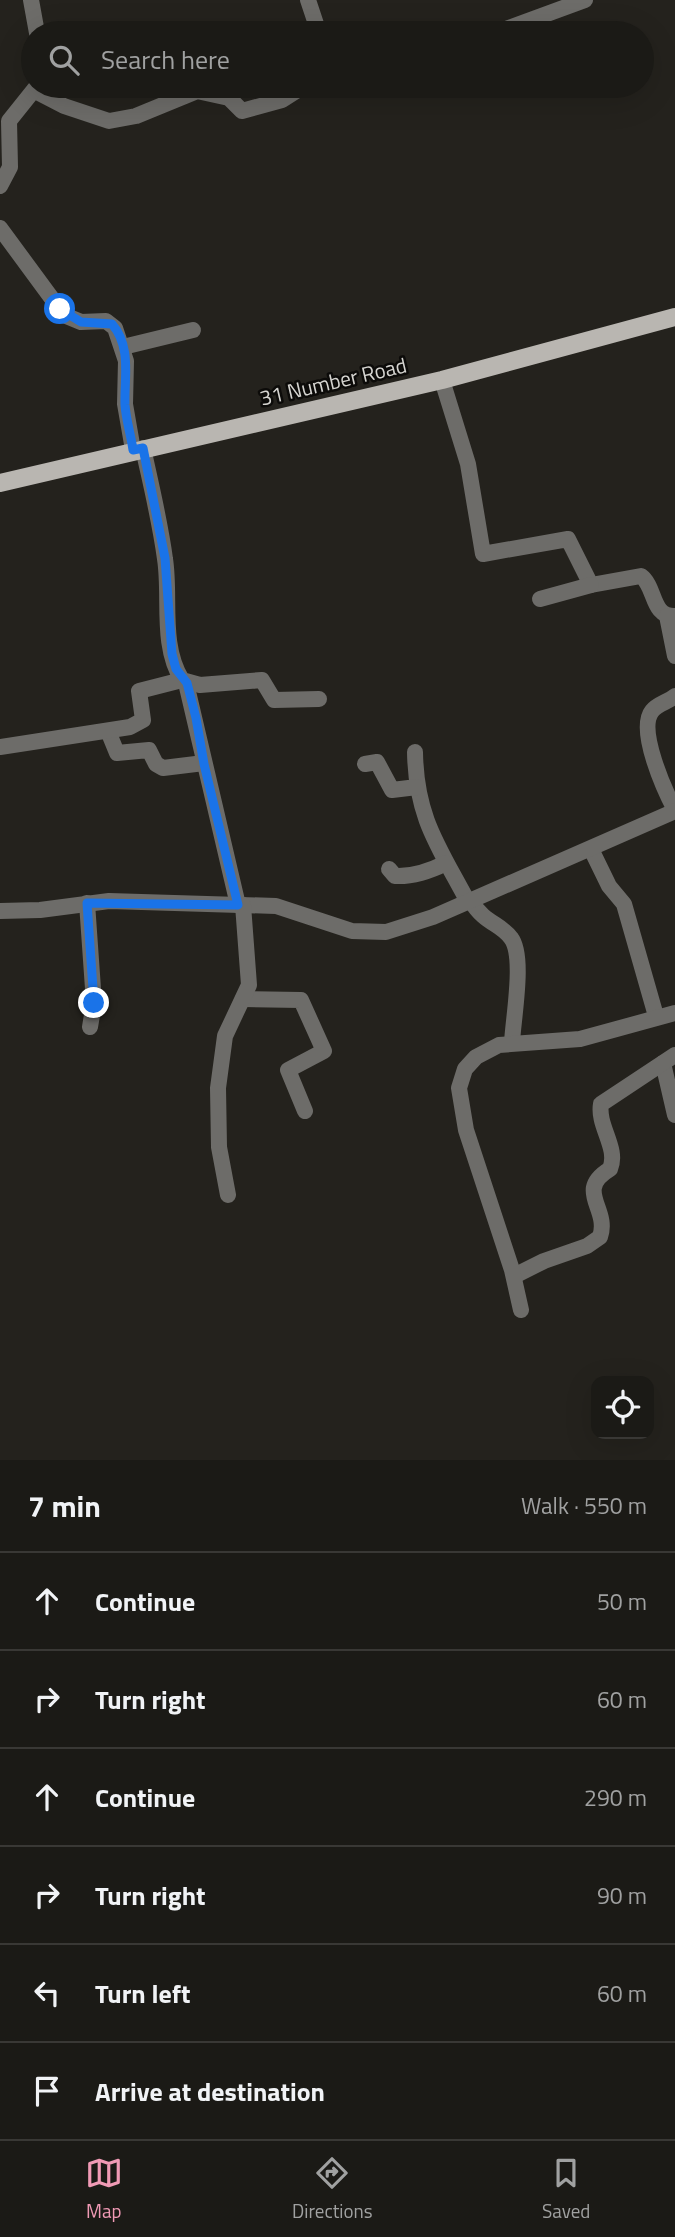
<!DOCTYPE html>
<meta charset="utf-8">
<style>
:root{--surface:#1b1a16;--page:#282723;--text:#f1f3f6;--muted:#a0a1a1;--line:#393835;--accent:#f09ab5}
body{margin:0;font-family:"Titillium Web",sans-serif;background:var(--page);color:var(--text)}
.controls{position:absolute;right:21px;bottom:21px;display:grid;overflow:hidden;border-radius:14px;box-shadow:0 7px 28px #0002}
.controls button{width:63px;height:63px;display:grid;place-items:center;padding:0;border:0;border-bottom:2px solid var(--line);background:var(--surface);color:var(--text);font:35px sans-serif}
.stop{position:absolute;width:21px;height:21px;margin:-16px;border:5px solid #1a73e8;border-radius:50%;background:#fff}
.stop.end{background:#1a73e8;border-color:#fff;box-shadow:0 2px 7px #0008}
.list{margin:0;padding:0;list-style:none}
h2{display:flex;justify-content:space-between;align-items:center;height:91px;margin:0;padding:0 28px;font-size:30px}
h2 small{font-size:23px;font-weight:400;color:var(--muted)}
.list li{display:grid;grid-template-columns:46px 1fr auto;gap:21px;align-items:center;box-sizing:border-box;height:98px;padding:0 28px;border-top:2px solid var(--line)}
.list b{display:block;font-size:26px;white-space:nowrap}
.list em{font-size:23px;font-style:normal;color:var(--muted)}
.icon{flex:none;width:38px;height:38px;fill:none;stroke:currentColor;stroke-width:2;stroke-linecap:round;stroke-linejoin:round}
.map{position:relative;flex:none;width:675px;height:1460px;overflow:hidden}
.search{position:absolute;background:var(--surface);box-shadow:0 7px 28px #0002;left:21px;right:21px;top:21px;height:77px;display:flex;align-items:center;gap:18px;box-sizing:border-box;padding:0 24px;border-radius:38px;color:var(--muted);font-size:26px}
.sheet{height:679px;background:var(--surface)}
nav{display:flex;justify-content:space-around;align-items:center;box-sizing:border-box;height:98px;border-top:2px solid var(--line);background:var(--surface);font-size:19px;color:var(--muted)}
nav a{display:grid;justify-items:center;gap:4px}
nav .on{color:var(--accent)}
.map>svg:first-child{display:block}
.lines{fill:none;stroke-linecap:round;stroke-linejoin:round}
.minor{stroke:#6d6c69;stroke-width:16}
.major{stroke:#b9b6b1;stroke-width:18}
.route{stroke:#1a73e8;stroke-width:9}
.labels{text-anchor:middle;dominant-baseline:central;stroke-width:5;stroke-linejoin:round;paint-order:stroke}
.street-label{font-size:21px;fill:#d5d4d0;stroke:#0c0b09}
</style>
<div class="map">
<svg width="675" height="1460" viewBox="0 0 675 1460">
<rect width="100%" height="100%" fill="#24221d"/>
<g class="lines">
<g class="minor">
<path d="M31,0L37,33"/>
<path d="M308,0L319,33"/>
<path d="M462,33L471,30L483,33"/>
<path d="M495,33L585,0"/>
<path d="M35,91L64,106L109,121L136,116L197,91L229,98L242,111L282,100L304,86"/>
<path d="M0,186L10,167L9,121L37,86"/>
<path d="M0,228L64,315L81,322L106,321L115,328L126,361L125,404L133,450"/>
<path d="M123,347L193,330"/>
<path d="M442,380L468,464L483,554L568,539L591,585L641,576C656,587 651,617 675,616"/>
<path d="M143,448C151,485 160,521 165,559C171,597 160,645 182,680L200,685L262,680L274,700L319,699"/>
<path d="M540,599L591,585"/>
<path d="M667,616L675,656"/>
<path d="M186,683L238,905"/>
<path d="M675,696C668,702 657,704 652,711C637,730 665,791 675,810"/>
<path d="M108,731L117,753L149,750L156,764L163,768L204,763"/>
<path d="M0,747L130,727L143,720L139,691L182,680"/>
<path d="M415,752C416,818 439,847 468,902"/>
<path d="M365,764L377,762L392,790L417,787"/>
<path d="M591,849L609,886L624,904L656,1016"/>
<path d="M389,869L395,876C413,877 430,871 446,863"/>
<path d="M471,901C485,924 500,923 511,938C525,956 513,1019 512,1043"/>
<path d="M87,903L94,1003L90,1027"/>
<path d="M0,911L40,910L109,901L276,906L352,931L386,932L433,917L675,811"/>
<path d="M243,999L301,1000L324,1051L288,1070L305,1111"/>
<path d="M663,1063L675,1115"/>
<path d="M228,1195L219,1147L218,1088L225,1036L249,985L243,905"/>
<path d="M514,1276L544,1261L587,1246L600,1237C610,1208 574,1191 610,1169C619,1148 597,1126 601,1104L675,1055"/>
<path d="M521,1310L512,1270L466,1130L459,1088L465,1069L476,1057L499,1045L580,1039L675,1013"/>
</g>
<path class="major" d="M0,483L442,380L675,317"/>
</g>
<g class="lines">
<path class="route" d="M60,309L81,322L112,324C132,347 124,378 125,405C126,420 131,435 133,450L143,448L165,558L172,654L176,669L187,683L196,718L204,764L238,905L87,903L94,1003"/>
</g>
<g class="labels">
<g class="street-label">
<text transform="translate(333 381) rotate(-13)">31 Number Road</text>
</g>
</g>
</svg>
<div class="controls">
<button><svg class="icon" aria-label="locate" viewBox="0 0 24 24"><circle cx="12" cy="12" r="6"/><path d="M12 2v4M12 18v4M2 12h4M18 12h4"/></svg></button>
</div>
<div class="stop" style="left:60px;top:309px"></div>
<div class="stop end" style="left:94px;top:1003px"></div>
<div class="search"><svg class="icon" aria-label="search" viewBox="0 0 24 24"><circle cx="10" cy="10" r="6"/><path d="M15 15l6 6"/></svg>Search here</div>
</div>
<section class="sheet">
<h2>7 min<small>Walk · 550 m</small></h2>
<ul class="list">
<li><svg class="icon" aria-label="ahead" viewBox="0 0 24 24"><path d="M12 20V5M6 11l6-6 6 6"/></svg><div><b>Continue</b></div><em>50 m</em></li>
<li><svg class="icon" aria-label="right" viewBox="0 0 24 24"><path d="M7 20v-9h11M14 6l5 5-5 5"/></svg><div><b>Turn right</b></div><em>60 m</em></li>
<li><svg class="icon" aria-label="ahead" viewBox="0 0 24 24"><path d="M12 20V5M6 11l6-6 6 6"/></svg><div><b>Continue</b></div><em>290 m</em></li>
<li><svg class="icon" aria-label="right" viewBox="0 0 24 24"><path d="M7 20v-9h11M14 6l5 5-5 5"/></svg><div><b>Turn right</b></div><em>90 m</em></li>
<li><svg class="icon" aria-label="left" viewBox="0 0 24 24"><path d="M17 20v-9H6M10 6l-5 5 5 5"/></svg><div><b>Turn left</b></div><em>60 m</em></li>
<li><svg class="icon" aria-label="arrive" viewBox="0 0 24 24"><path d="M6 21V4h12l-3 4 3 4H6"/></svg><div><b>Arrive at destination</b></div></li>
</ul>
</section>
<nav>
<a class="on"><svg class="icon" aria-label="map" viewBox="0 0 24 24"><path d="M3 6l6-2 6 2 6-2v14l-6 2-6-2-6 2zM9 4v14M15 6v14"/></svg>Map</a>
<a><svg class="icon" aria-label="directions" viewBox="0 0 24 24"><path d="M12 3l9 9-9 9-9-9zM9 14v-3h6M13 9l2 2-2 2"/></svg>Directions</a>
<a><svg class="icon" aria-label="saved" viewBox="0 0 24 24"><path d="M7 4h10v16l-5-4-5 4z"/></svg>Saved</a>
</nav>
